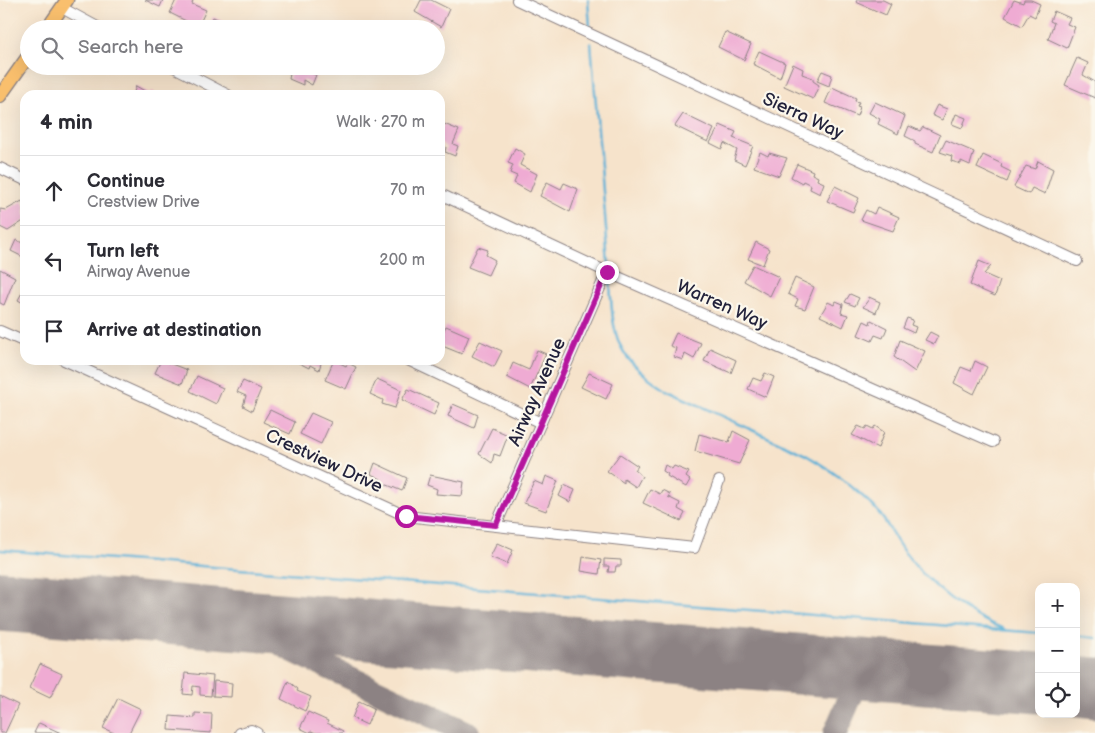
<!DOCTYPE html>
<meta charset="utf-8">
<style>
:root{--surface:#fff;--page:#f2f2f3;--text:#2b2b33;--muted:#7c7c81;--line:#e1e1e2}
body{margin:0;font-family:"Balsamiq Sans",sans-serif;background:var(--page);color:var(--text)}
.controls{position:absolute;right:15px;bottom:15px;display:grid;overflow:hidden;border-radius:10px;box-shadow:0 5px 20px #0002}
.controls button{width:45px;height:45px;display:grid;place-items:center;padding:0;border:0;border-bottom:1px solid var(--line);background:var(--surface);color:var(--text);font:25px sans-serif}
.stop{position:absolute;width:15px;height:15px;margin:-11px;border:4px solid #b5179e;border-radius:50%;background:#fff}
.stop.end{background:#b5179e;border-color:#fff;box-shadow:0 1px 5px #0008}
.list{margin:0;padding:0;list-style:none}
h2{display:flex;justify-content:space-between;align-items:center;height:65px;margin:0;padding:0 20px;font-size:21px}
h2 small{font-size:16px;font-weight:400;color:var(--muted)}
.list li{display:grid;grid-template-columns:32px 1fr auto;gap:15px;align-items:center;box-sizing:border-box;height:70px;padding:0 20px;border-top:1px solid var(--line)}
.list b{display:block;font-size:19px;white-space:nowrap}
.list p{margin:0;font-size:16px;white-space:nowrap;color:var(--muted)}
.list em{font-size:16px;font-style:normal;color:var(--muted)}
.icon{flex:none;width:28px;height:28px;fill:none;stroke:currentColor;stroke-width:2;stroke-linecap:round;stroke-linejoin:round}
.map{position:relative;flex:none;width:1095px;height:733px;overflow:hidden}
.search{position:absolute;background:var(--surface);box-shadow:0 5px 20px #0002;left:20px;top:20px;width:425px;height:55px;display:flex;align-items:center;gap:12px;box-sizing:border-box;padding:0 18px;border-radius:28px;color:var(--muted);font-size:19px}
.panel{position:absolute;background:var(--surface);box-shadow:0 5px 20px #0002;left:20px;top:90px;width:425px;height:275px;border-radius:15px}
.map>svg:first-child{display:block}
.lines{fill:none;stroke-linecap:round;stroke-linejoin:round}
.stream{stroke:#5ab0d7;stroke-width:2.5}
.taxiway{stroke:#8c8283;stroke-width:24}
.runway{stroke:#8c8283;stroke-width:61}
.building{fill:#efabd3}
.minor-casing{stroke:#8c8283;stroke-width:12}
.major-casing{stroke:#8c8283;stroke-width:15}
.minor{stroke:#fff;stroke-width:10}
.major{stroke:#f9bf6d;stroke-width:12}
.route{stroke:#b5179e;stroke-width:6}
.labels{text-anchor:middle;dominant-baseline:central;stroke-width:4.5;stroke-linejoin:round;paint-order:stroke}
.street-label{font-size:18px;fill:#22223b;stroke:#fbf7ec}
</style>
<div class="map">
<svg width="1095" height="733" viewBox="0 0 1095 733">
<rect width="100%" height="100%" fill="#fbf7ec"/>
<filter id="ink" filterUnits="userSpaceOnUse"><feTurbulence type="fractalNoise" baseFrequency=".02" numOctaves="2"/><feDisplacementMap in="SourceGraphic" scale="10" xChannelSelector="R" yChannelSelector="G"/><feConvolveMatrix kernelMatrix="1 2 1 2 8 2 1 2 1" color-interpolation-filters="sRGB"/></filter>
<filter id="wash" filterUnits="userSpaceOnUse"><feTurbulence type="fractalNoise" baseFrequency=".0096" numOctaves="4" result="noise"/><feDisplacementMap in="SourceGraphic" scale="20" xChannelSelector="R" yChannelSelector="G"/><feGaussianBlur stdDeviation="1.12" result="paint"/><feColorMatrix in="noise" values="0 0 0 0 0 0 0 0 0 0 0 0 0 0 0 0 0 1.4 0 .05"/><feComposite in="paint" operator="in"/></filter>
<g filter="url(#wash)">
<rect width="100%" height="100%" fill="#f6e3cb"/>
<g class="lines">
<g class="stream">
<path d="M588,0L590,27"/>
<path d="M591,43L609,265"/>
<path d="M610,281C613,339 615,357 666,390L806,455C830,469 853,486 873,506C887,520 893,538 905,553C928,584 968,616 1004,629"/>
<path d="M0,550L1039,633"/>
<path d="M1076,636L1095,638"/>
</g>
<g class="taxiway">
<path d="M276,623V637L283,645L293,651L468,733"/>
<path d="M840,668L849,674L853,691"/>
<path d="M835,733L853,691L862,681L876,670"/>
</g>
<g class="runway">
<path d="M0,601L1039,683"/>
<path d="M1076,686L1095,688"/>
</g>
</g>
<g id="blocks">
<g class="building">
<path d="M145,0H163L160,7Z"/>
<path d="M176,0H193L192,4L206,10L198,27L170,13Z"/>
<path d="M421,0H431L449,9L441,27L415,12Z"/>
<path d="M857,0H883L891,4L886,15L856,2Z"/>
<path d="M1014,0L1023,3L1024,0H1031L1040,4L1035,17L1029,14L1022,26L1005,17Z"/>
<path d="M1054,11L1070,18L1067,24L1075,27L1067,48L1048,39L1054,23L1050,21Z"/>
<path d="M213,17L240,29H208Z"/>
<path d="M725,32L751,44L744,60L718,47Z"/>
<path d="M759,51L785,63L780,78L753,64Z"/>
<path d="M1077,58L1088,63L1083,75L1095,82V98L1065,85Z"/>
<path d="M793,64L803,69L802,74L813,78V81L819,85L813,99L784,86Z"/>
<path d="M286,66L309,67L308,72L316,75L312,85L303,80V85L289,79L290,74L284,70Z"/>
<path d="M822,71L832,75L829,86L817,81Z"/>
<path d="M136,86L150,94L152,91L157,95H133Z"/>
<path d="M832,87L856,98L855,101L859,102L857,106L860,107L857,116L825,103Z"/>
<path d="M875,102L905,116L898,134L878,124L880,119L869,113Z"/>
<path d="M937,105L947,109L942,120L932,115Z"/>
<path d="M683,114L714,129L708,142L675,126Z"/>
<path d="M956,114L966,118L962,128L952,124Z"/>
<path d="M444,124L459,130L453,144L458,146L455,156L445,152L446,147L440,143V132Z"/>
<path d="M720,125L736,132L733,138L753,146L745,165L734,160L737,150L724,143L722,149L710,143Z"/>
<path d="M909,126L920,131L923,127L940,135L933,152L915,144V141L905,136Z"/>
<path d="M946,140L974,152L970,165L961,161V164L951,161L952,156L940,152Z"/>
<path d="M515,148L525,154L520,165L537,174L530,192L514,183L517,176L510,173L513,165L508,163Z"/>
<path d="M760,152L768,156L769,153L787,158L779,176L754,167Z"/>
<path d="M983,155L1002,164L1001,167L1011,172L1007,182L977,168Z"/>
<path d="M1038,161L1053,169L1045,194L1032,188L1029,194L1014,187L1026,166L1035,169Z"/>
<path d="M797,164L813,171L812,174L818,177L817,180L824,183L820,194L810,189L811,185L803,181L802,183L791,177Z"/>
<path d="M547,182L561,189L564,183L578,189L570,212L540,196Z"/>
<path d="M835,186L859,198L853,212L827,201Z"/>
<path d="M22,201L25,207V220L8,231L0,227V209L6,210Z"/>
<path d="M877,207L899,217L893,231L861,220L866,210L874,214Z"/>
<path d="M16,240L25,244V258L11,251Z"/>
<path d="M756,242L769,249L763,265L748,259Z"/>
<path d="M478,247L488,250L486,255L495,260L488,275L468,267Z"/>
<path d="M979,261L991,266L984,274L1000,281L995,296L970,285Z"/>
<path d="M753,265L779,277L770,296L744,281Z"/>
<path d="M0,269L15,277L4,305L0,303Z"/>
<path d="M795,278L814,287L805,309L795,306L798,299L788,294Z"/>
<path d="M25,287V304L18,300Z"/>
<path d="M850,294L859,298L855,306L845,302Z"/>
<path d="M869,297L880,302L876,313L863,307L869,299Z"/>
<path d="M836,301L843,304L841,313L848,315L843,327L820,316L828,302L834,305Z"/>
<path d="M907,318L913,320L911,325L916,327L914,333L903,328Z"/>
<path d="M871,320L887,328L883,338L875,335L872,341L858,335L864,321L870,324Z"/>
<path d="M446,326L469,336L462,354L440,345V338Z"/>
<path d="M930,332L938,336L934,344L925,340Z"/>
<path d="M676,333L701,343L694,359L685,354L683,360L674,357L676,348L670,346Z"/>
<path d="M900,340L925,351L915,372L894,357Z"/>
<path d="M480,341L502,351L494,367L472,356Z"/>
<path d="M710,348L736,360L731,373L704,361Z"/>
<path d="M537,350L546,354L530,389L507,377L513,363L529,370Z"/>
<path d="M161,360L187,370L182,384L155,373Z"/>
<path d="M293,360H322L319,370L310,365L309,368Z"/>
<path d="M334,360L346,366L348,363L356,367L346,389L325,380Z"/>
<path d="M975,361L987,367L974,394L954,383L961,367L971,371Z"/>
<path d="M589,373L613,384L606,399L581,387Z"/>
<path d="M765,373L774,377L766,397L748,389L753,378L761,381Z"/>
<path d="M197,376L223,388L216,404L190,391Z"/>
<path d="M377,379L401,390L395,408L382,404L383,400L370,394Z"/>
<path d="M243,381L261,389L252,411L243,406L246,396L237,392Z"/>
<path d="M408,389L439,403L434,415L402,400Z"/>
<path d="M453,404L478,415L474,428L448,416Z"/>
<path d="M270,410L295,422L290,434L263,422Z"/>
<path d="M311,413L331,422L321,444L300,434Z"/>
<path d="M858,426L865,429L867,426L873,429L875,426L884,432L878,448L852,435Z"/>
<path d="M492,428L508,435L500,456L494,454L492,463L479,454Z"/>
<path d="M733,431L750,440L739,464L695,451L699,434L729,442Z"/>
<path d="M620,454L638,466L635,470L642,476L636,487L624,479V483L607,471Z"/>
<path d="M375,463L407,478L402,491L380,482L381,479L371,474Z"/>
<path d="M665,465L672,469L674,466L689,472L686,477L690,480L686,487L667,476L668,474L663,471Z"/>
<path d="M430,475L464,482L462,496L436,494L437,489L427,485Z"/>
<path d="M546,476L558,481L546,511L524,503L534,481L543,485Z"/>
<path d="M564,485L575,490L570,502L559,496Z"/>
<path d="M650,489L660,494L662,490L670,494L668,497L680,503L678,509L685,513L681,521L643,503Z"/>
<path d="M497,543L513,550L507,564L490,557Z"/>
<path d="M583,557L601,560L599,574L581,571Z"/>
<path d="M604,559L621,560V566H616L615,572H608L609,566H604Z"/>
<path d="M40,664L62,674L50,698L29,688Z"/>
<path d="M185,673L213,676L211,696L200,695V687L193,686L192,695L183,694Z"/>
<path d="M214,681L232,683L231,697L213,696Z"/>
<path d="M288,681L298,689L297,691L311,697L305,711L281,699Z"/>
<path d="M0,696L18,705L5,733H0Z"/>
<path d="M118,698L141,709L129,733H114L103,728Z"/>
<path d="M359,701L374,708L367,725L352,718Z"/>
<path d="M308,712L328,721L327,723L343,731L342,733H316L311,731L310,733L300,728Z"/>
<path d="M195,713L212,714L211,733L169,730L170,716L195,718Z"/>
<path d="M39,723L61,733H34Z"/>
</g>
</g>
</g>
<g filter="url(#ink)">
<use href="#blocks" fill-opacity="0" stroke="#8c8283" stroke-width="1"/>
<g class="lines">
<g class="minor-casing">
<g id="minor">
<path d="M517,0L1077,261"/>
<path d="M62,8L101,29"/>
<path d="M172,66L228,95"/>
<path d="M0,168L25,180"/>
<path d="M440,194L607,272L993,442"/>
<path d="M0,331L25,342"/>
<path d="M64,360L406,516L694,548L719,481"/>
<path d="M408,360L541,423"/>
<path d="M496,525L607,272"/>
<path d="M240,733L251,730L257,733"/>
</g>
</g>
<g class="major-casing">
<g id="major">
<path d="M47,29L67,0"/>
<path d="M0,96L29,55"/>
</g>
</g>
<use href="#minor" class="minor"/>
<use href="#major" class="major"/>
</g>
</g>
<g class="lines" filter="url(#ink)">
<path class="route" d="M406,516L496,525L607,272"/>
</g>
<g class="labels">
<g class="street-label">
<text transform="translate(803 116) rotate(25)">Sierra Way</text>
<text transform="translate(722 305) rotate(24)">Warren Way</text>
<text transform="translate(537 392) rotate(-66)">Airway Avenue</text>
<text transform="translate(324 461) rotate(25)">Crestview Drive</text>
</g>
</g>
</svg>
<div class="controls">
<button>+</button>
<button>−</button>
<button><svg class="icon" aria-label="locate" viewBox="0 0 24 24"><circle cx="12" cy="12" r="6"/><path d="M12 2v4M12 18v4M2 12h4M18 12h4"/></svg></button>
</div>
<div class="stop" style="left:406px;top:516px"></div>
<div class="stop end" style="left:607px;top:272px"></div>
<div class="search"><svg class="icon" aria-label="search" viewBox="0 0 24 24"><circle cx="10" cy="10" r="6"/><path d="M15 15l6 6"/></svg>Search here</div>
<section class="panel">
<h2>4 min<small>Walk · 270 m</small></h2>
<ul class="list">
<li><svg class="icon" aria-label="ahead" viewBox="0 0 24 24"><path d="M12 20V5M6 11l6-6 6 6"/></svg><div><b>Continue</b><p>Crestview Drive</p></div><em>70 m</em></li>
<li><svg class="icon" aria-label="left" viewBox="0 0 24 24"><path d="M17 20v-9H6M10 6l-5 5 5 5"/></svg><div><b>Turn left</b><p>Airway Avenue</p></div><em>200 m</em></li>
<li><svg class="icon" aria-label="arrive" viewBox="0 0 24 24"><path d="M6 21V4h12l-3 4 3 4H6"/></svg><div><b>Arrive at destination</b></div></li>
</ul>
</section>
</div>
